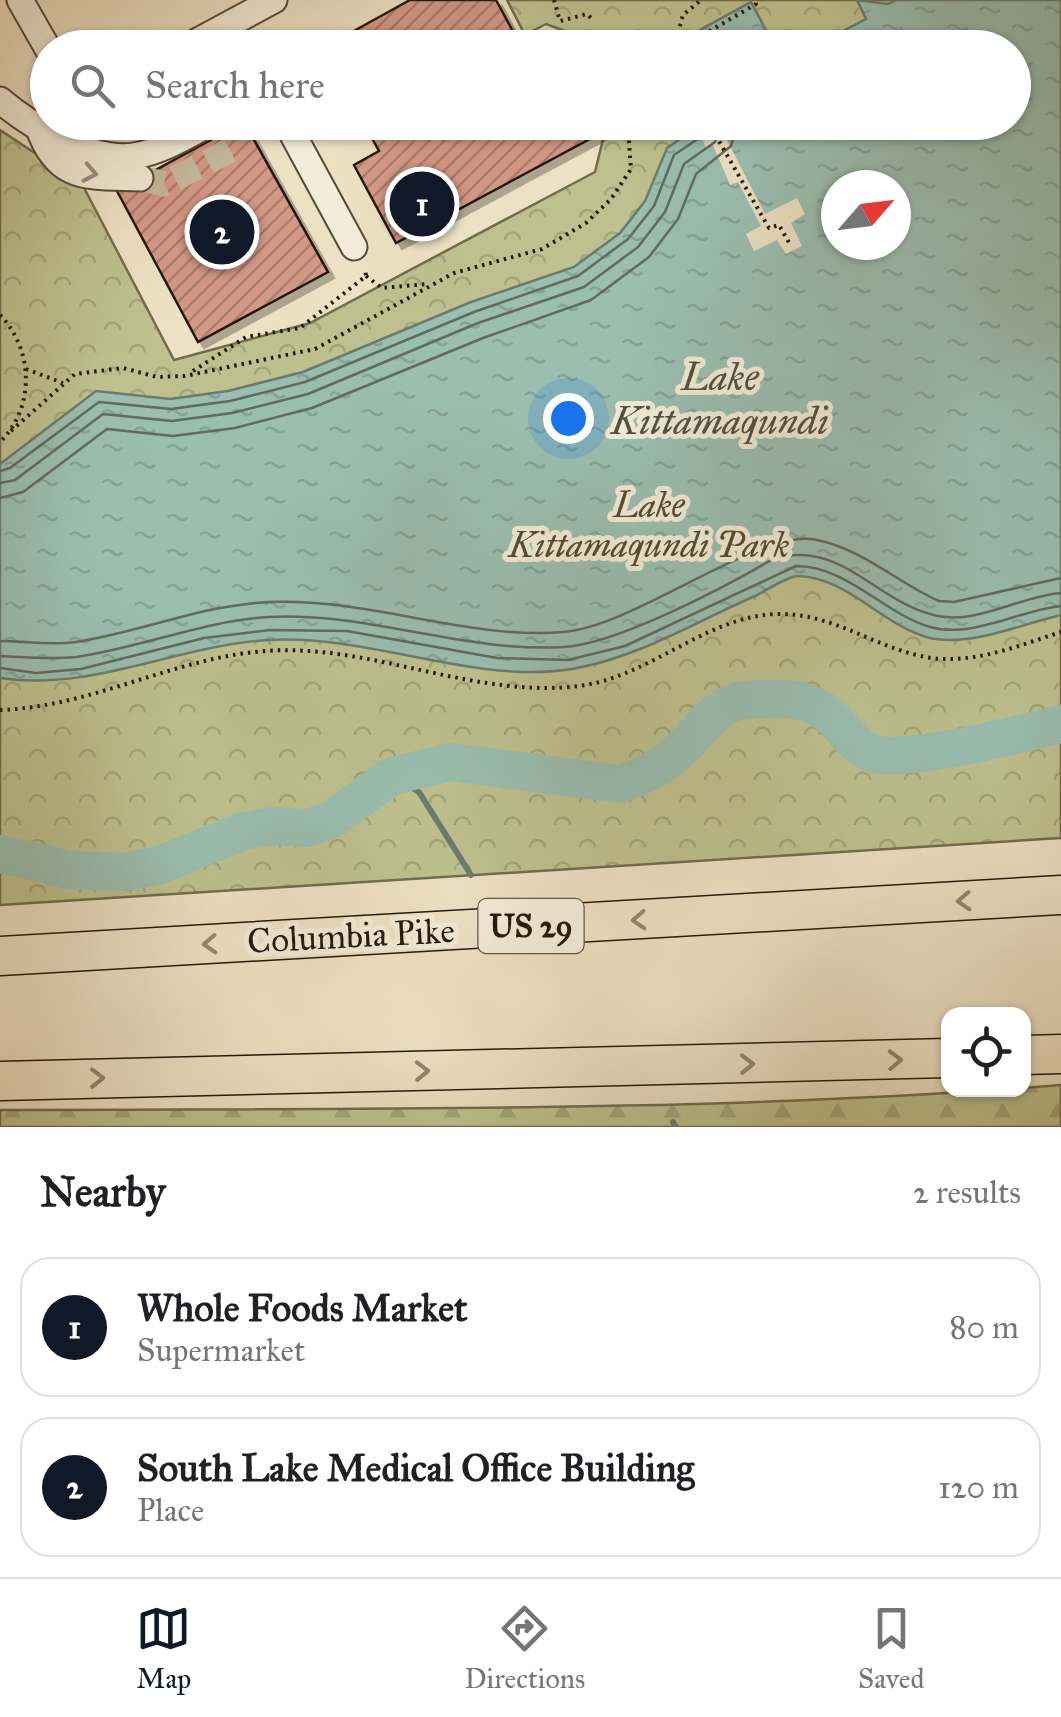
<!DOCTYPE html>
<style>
:root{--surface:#fff;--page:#f6f6f6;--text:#202124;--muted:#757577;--line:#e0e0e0;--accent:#111827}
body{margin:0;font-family:"IM FELL Great Primer",serif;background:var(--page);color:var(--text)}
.controls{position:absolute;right:30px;bottom:30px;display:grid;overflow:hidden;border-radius:20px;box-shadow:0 2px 8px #0004}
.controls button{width:90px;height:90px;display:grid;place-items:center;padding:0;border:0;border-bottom:2px solid var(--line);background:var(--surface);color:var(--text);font:50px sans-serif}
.compass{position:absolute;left:821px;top:170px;width:90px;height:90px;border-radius:50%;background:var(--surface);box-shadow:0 2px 8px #0004;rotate:62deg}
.you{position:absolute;left:568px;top:418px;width:35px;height:35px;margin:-25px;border:8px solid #fff;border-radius:50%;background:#1a73e8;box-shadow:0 0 0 15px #1a73e833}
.badge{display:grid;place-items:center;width:65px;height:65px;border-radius:50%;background:var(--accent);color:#fff;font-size:32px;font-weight:700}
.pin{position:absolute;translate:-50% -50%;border:5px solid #fff;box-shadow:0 2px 10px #0006}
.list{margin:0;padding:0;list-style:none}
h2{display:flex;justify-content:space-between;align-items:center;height:130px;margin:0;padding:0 40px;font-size:42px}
h2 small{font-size:32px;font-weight:400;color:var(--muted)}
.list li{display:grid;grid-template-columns:65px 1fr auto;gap:30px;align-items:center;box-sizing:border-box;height:140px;margin:0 20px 20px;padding:0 20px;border:2px solid var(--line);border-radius:30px}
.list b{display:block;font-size:38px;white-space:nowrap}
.list p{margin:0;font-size:32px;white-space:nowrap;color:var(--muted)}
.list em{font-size:32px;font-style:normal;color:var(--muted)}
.icon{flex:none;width:55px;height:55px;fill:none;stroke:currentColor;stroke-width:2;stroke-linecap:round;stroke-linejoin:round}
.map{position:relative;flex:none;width:1061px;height:1127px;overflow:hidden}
.search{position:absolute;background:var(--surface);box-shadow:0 2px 8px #0004;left:30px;right:30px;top:30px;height:110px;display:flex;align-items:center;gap:25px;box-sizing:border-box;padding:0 35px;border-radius:55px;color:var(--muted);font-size:38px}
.sheet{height:450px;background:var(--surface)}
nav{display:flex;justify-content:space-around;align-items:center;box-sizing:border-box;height:140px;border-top:2px solid var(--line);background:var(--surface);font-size:28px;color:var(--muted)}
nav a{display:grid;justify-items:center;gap:5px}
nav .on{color:var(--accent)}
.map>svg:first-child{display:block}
.forest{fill:url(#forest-firs);stroke:#716d4d;stroke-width:2.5}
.park{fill:url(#park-crowns);stroke:#716d4d;stroke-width:2.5;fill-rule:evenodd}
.water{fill:url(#water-ripples);stroke:#6b7c6e;stroke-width:2.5;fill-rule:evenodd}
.pier{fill:#ede1c3}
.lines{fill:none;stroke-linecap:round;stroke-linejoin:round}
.shore{stroke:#5f6c5e;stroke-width:2.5}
.stream{stroke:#6b7c6e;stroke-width:6}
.river{stroke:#9abeb0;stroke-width:38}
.building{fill:url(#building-hatch);stroke:#24190b;stroke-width:2.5;filter:url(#shadow)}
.minor-tunnel{stroke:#c5b99e;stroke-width:25;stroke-dasharray:25 12;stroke-linecap:butt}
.minor-casing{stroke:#564b39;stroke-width:29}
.highway-casing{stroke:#24190b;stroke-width:41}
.path{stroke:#24190b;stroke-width:4;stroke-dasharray:2.5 5;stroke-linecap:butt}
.minor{stroke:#f3ecd8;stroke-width:25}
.highway{stroke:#ede1c3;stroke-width:38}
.oneway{stroke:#968d7c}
.oneway2{stroke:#938770}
.labels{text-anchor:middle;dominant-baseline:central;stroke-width:10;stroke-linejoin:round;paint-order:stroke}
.shield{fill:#f3ecd8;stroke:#625848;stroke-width:2.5}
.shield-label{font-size:32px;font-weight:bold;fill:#24190b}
.park-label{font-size:35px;font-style:italic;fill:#524b33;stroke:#f3ecd8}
.street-label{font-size:35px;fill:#24190b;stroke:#f3ecd8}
.water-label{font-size:38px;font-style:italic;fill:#4d5345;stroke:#f3ecd8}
</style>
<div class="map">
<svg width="1061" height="1127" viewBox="0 0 1061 1127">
<defs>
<pattern id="forest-firs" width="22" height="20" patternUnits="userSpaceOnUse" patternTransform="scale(2.5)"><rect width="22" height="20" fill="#bec18f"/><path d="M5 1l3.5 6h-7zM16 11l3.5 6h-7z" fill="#a3a57a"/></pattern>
<pattern id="park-crowns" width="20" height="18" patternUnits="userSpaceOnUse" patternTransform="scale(2.5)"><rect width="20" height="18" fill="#bec18f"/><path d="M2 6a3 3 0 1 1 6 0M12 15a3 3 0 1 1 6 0" fill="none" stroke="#a3a57a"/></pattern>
<pattern id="water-ripples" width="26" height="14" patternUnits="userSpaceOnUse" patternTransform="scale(2.5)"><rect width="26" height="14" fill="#9abeb0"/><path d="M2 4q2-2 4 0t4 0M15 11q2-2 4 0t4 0" fill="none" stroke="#85a396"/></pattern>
<pattern id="building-hatch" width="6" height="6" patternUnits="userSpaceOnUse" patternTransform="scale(2.5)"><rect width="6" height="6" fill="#d49886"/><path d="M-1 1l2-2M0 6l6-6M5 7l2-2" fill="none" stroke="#ac7b6c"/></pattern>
<filter id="shadow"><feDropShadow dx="6" dy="6" stdDeviation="0" flood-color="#0004"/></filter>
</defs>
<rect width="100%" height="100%" fill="#ede1c3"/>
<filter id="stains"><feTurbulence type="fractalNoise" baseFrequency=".002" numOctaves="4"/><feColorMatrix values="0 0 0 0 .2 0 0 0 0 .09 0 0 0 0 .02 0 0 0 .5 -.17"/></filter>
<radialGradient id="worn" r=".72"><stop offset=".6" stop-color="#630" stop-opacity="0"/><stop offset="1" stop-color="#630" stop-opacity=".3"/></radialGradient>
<path class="forest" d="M1061,1085V1127H0V1110C353,1108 711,1113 1061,1085Z"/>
<path class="park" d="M507,0H1061V838L0,905V130L82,184L174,360L310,323L595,172L607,123L1014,122V48L576,47L568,32L546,24L525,35ZM836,185H896V245H836Z"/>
<g class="water">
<path d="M857,0L888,4L896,0H1061V615C1022,624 970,647 930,638C882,626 847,576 796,576C781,580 769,589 755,596C695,622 637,658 572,669C475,685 370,634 269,640C177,645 93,692 0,678V464L96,391L170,399L228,391L303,372L471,302L574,267L620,233L645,201L667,148L703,123L1014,122V48L812,47L866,19ZM836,185H896V245H836Z"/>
<path d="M751,2L775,47L689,48L700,30Z"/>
</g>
<path class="pier" d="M703,123H718L765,214L797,198L805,214L791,223L802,246L786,254L777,240L754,251L746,234L761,226L738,182L730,185L713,145L706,148L698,127Z"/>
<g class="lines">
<g class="shore">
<path d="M0,471L10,468L99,402L171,409L230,401L305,382L474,312L578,276L628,239L654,206L674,155L705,134L709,122"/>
<path d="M0,483L15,480L103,414L172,421L232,413L308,394L478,323L584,287L638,247L665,212L684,164L715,142L721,122"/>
<path d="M0,498L23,492L107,429L173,436L235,428L312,408L483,338L591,300L649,257L678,219L696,174L731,146L737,122"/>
<path d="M0,641C26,641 49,646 76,642C141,632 202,605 269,602C370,598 468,640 563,632C637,626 760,527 817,540C862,549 898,583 939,601L954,602L1061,578"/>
<path d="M0,656C26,657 49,660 76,657C141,648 202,621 269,617C369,612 464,653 564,647C617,644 725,587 773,559C841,538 877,604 938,616C978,624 1021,596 1061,593"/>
<path d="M0,668L36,673L81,669L204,638L270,630L347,631L497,658L568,660L625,646L796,566C847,566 883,613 930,627C972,639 1020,610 1061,606"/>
</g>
<g class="stream">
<path d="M392,776L419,792L471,875"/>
<path d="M673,1122L676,1127"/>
</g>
<path class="river" d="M0,854L70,870L125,872L157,866L244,831L274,826L307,828L329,821L392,776L451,762L619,784C642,777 661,768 679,751C700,733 715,703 744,700C770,698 805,695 826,713C843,726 850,743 871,753C900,765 1026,733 1061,724"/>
</g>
<g class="building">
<path d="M410,0H496L522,48H323Z"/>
<path d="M244,122L328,272L198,342L117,191Z"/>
<path d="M363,122H595L601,133L396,243L354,165L379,151Z"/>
</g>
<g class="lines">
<path class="minor-tunnel" d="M140,178L164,184L231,150L230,130"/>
<g class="minor-casing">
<g id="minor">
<path d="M20,0L48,49"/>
<path d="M185,48L274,0"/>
<path d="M0,100C32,127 90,162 134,156C161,152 188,135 213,122"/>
<path d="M286,122L354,247"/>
<path d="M38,126C57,182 87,176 140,178"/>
</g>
</g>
<g class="highway-casing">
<g id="highway">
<path d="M0,956L1061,895"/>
<path d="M1024,1055L1061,1054"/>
<path d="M0,1081L948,1058"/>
</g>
</g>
<g class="path">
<path d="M554,0L560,21L587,14L592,19"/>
<path d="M674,48L683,15L701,0"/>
<path d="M695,48L703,35L756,4L754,0"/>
<path d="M708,122L769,228L779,225L791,246"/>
<path d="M366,276L382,288L427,284"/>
<path d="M0,315C34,350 35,408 0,442"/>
<path d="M26,369L63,383"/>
<path d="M193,371L246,337L300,328L366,276L365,268"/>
<path d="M11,431L75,374L123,368L157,377L185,376L315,349L454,273L542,249L586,223L611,199L631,169L628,130L640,122"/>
<path d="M0,710C92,707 173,658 265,651C371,643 473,699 579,686C650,677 706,616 777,614C832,613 870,645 921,656C968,667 1017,646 1061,632"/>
</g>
<use href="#minor" class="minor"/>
<use href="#highway" class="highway"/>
</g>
<defs><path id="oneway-chevron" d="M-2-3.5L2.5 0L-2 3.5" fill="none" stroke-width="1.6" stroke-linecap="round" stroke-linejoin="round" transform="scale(2.5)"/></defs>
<use class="oneway" href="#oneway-chevron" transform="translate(90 173) rotate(11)"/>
<g class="oneway2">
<use href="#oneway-chevron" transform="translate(964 901) rotate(177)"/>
<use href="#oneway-chevron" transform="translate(639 920) rotate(177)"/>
<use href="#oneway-chevron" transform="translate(210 944) rotate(177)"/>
<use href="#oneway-chevron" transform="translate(895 1060) rotate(-2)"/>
<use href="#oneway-chevron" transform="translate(747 1064) rotate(-1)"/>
<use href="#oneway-chevron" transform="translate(422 1071) rotate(-1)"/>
<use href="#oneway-chevron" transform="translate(97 1078) rotate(-1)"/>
</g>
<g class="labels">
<rect class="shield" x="478.5" y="899" width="105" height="54" rx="8"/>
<g class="shield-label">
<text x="531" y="926">US 29</text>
</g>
<g class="park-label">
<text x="649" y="505">Lake<tspan x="649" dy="40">Kittamaqundi Park</tspan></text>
</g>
<g class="street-label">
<text transform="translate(351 936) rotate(-3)">Columbia Pike</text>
</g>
<g class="water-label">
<text x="720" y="377">Lake<tspan x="720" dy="44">Kittamaqundi</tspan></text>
</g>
</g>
<rect width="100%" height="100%" filter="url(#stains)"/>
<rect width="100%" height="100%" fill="url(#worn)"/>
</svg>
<div class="controls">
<button><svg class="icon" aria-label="locate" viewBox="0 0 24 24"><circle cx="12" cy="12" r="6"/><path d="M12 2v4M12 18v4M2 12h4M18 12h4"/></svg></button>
</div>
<svg class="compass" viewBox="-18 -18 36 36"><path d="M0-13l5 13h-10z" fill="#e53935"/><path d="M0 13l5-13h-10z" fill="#757577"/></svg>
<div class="you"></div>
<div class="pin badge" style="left:422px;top:204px">1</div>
<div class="pin badge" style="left:222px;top:232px">2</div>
<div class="search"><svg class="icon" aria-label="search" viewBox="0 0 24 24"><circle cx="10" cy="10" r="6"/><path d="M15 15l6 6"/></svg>Search here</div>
</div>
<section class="sheet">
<h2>Nearby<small>2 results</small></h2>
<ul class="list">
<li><span class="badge">1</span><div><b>Whole Foods Market</b><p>Supermarket</p></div><em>80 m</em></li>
<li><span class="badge">2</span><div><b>South Lake Medical Office Building</b><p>Place</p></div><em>120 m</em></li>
</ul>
</section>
<nav>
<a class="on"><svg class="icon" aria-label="map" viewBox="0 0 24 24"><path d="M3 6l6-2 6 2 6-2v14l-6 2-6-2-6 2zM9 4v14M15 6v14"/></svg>Map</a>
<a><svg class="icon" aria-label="directions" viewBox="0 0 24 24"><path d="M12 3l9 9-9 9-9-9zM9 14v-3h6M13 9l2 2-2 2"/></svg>Directions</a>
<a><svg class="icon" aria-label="saved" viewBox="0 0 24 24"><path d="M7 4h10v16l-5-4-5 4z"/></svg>Saved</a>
</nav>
